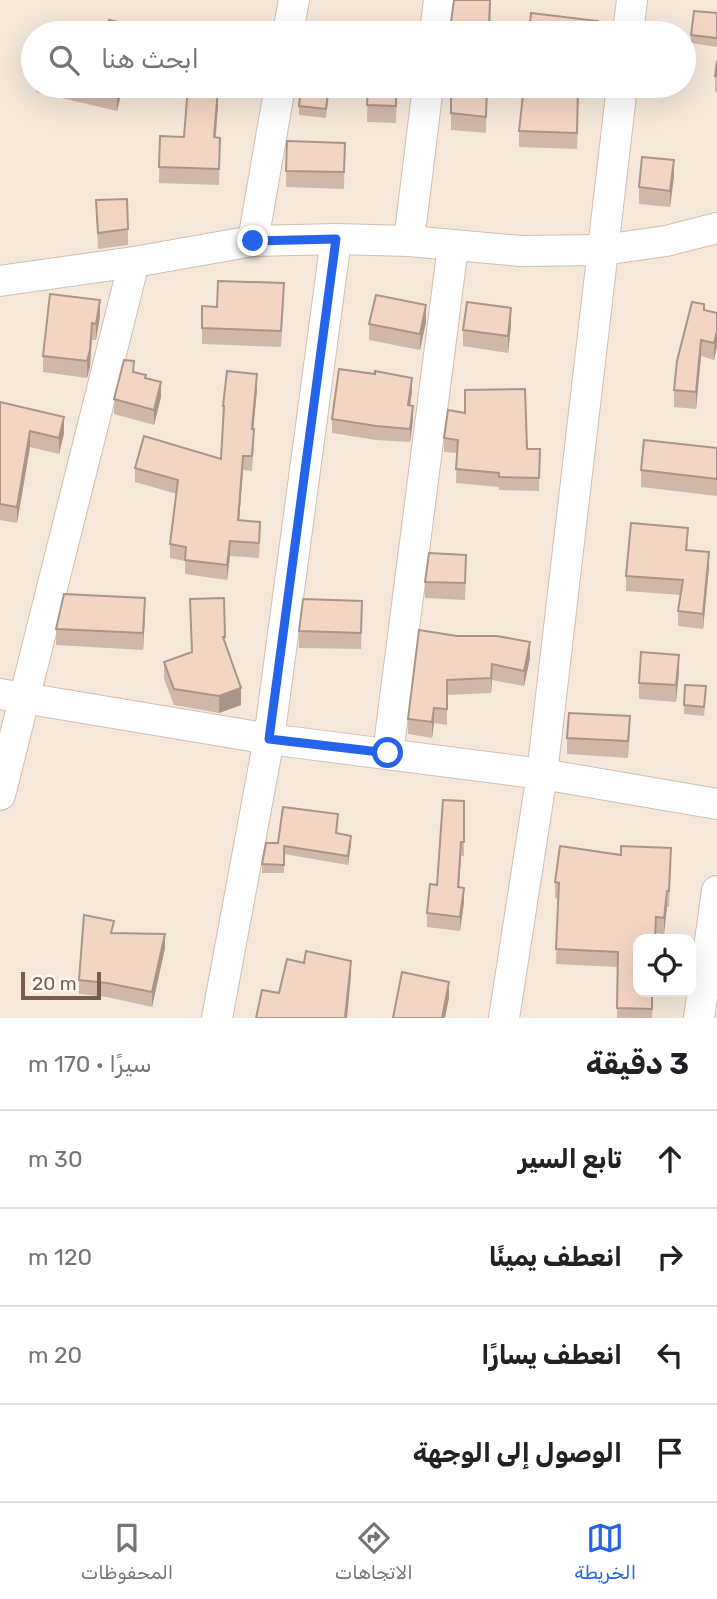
<!DOCTYPE html>
<html lang="ar">
<meta charset="utf-8">
<style>
:root{--surface:#fff;--page:#f6f6f6;--text:#202124;--muted:#757577;--line:#e0e0e0;--accent:#2563eb}
body{margin:0;font-family:Rubik,Vazirmatn,sans-serif;background:var(--page);color:var(--text);direction:rtl}
.controls{position:absolute;right:21px;bottom:21px;display:grid;overflow:hidden;border-radius:14px;box-shadow:0 7px 28px #0002}
.controls button{width:63px;height:63px;display:grid;place-items:center;padding:0;border:0;border-bottom:2px solid var(--line);background:var(--surface);color:var(--text);font:35px sans-serif}
.scale{position:absolute;left:21px;bottom:18px;width:80px;box-sizing:border-box;padding-left:7px;border:4px solid #7a5c4d;border-top:0;font-size:19px;line-height:24px;white-space:nowrap;color:#7a5c4d;-webkit-text-stroke:5px #fffaf3;paint-order:stroke}
.stop{position:absolute;width:21px;height:21px;margin:-16px;border:5px solid #2563eb;border-radius:50%;background:#fff}
.stop.end{background:#2563eb;border-color:#fff;box-shadow:0 2px 7px #0008}
.list{margin:0;padding:0;list-style:none}
h2{display:flex;justify-content:space-between;align-items:center;height:91px;margin:0;padding:0 28px;font-size:30px}
h2 small{font-size:23px;font-weight:400;color:var(--muted)}
.list li{display:grid;grid-template-columns:46px 1fr auto;gap:21px;align-items:center;box-sizing:border-box;height:98px;padding:0 28px;border-top:2px solid var(--line)}
.list b{display:block;font-size:26px;white-space:nowrap}
.list em{font-size:23px;font-style:normal;color:var(--muted)}
.icon{flex:none;width:38px;height:38px;fill:none;stroke:currentColor;stroke-width:2;stroke-linecap:round;stroke-linejoin:round}
.map{position:relative;flex:none;width:717px;height:1018px;overflow:hidden;direction:ltr}
.search{position:absolute;background:var(--surface);box-shadow:0 7px 28px #0002;left:21px;right:21px;top:21px;height:77px;display:flex;align-items:center;gap:18px;box-sizing:border-box;padding:0 24px;border-radius:38px;color:var(--muted);font-size:26px}
.sheet{height:483px;background:var(--surface)}
nav{display:flex;justify-content:space-around;align-items:center;box-sizing:border-box;height:98px;border-top:2px solid var(--line);background:var(--surface);font-size:19px;color:var(--muted)}
nav a{display:grid;justify-items:center;gap:4px}
nav .on{color:var(--accent)}
.map>svg:first-child{display:block}
.residential{fill:#f5e8da;fill-rule:evenodd}
.lines{fill:none;stroke-linecap:round;stroke-linejoin:round}
.minor-casing{stroke:#d1beb0;stroke-width:32}
.minor{stroke:#fff;stroke-width:30}
.wall{fill:#d1b7a8}
.shaded-wall{fill:#aa9588}
.building{fill:#f3d5c3;stroke:#aa9588;stroke-width:2}
.route{stroke:#2563eb;stroke-width:9}
</style>
<div class="map">
<svg width="717" height="1018" viewBox="0 0 717 1018">
<rect width="100%" height="100%" fill="#fdf6ec"/>
<path class="residential" d="M0,0H717V1018H0ZM33,33H684V86H33ZM638,939H691V992H638Z"/>
<g class="lines">
<g class="minor-casing">
<g id="minor">
<path d="M288,33L294,0"/>
<path d="M435,33L439,0"/>
<path d="M628,33L632,0"/>
<path d="M253,241L280,86"/>
<path d="M409,241L428,86"/>
<path d="M0,281L134,262L253,241L336,239L409,241L521,251L603,250L666,241L717,228"/>
<path d="M0,694L269,739L542,774L717,804"/>
<path d="M388,753L453,246"/>
<path d="M0,795L134,262"/>
<path d="M217,1018L269,739L336,239"/>
<path d="M504,1018L542,774L622,86"/>
<path d="M699,1018L717,891"/>
</g>
</g>
<use href="#minor" class="minor"/>
</g>
<g class="wall">
<path d="M491,0L490,33H451V22Z"/>
<path d="M717,13V47L691,43V35Z"/>
<path d="M717,61V93L715,92V76Z"/>
<path d="M36,86H123L117,111L36,92Z"/>
<path d="M368,86H397L396,123L367,122Z"/>
<path d="M451,86H487L486,133L451,130Z"/>
<path d="M541,86H579L577,149L519,147V131Z"/>
<path d="M329,91L326,118L299,115V106Z"/>
<path d="M218,105L216,137L220,138L219,185L159,183L160,136L184,137Z"/>
<path d="M287,141L345,143L344,189L286,187Z"/>
<path d="M674,176L670,207L639,204V187Z"/>
<path d="M96,200L128,229V245L98,249Z"/>
<path d="M284,300L281,347L202,344V328L217,307Z"/>
<path d="M704,310L717,313L714,360L701,356L696,409L674,407V390Z"/>
<path d="M100,316L96,340H92L90,367L87,378L43,372V356Z"/>
<path d="M426,322L420,350L369,340V324Z"/>
<path d="M511,325L508,353L463,346V330Z"/>
<path d="M134,372L146,378L161,397L154,425L114,414V399Z"/>
<path d="M257,389L253,429L254,443L252,471L243,470L239,520L260,536L259,558L230,556L227,580L185,574V561L170,558V544L177,494L135,482V468L221,459L223,406Z"/>
<path d="M412,391L410,406L413,420L410,442L376,440L332,433V419Z"/>
<path d="M0,402L64,433L59,454L30,447L17,523L0,520Z"/>
<path d="M444,438L527,449H540L539,491L499,490V487L456,483L457,453L444,452Z"/>
<path d="M717,448V496L641,487V470Z"/>
<path d="M688,543L687,550L709,567L703,629L678,626V611L681,595L626,591V576Z"/>
<path d="M466,571L465,600L425,598V582Z"/>
<path d="M224,598L225,644L241,705L219,713L174,705L164,679V662L192,652L190,599Z"/>
<path d="M145,614L143,650L56,645V629Z"/>
<path d="M362,618L361,649L299,648V631Z"/>
<path d="M419,630L530,658L524,686L492,680L491,693L447,695V725L434,723L432,738L408,734V719Z"/>
<path d="M679,672L676,702L639,699V683Z"/>
<path d="M706,695L704,716L684,714V705Z"/>
<path d="M630,732L628,758L567,754V738Z"/>
<path d="M464,801V856H461L459,887L464,902L460,931L427,927V913Z"/>
<path d="M338,823L337,834L351,844L348,865L284,854V873H262V864L278,843Z"/>
<path d="M671,848L669,907H667L664,934L656,933L652,1018H617L618,967L556,964L558,899L555,898V882L621,855Z"/>
<path d="M114,933L165,948L152,1007L107,997L79,994V980Z"/>
</g>
<g class="shaded-wall">
<path d="M118,86H123L117,111V87Z"/>
<path d="M218,89V105L214,154V137Z"/>
<path d="M674,160V176L670,207V191Z"/>
<path d="M100,300V316L96,340V324Z"/>
<path d="M426,305V322L420,350V334Z"/>
<path d="M511,308V325L508,353V336Z"/>
<path d="M92,323L90,367L87,378V361Z"/>
<path d="M717,331V347L714,360V343Z"/>
<path d="M701,340V356L696,409V392Z"/>
<path d="M257,374V389L252,443V429Z"/>
<path d="M412,378V391L408,419V405Z"/>
<path d="M161,382V397L154,425V410Z"/>
<path d="M413,406V420L410,442V429Z"/>
<path d="M64,417V433L59,454V438Z"/>
<path d="M30,431V447L17,523V507Z"/>
<path d="M243,456V470L238,535V520Z"/>
<path d="M230,541V556L227,580V565Z"/>
<path d="M709,552V567L703,629V614Z"/>
<path d="M145,598V614L143,650V633Z"/>
<path d="M530,642V658L524,686V671Z"/>
<path d="M679,655V672L676,702V685Z"/>
<path d="M492,664V680L491,693V678Z"/>
<path d="M241,688V705L219,713V696Z"/>
<path d="M434,708V723L432,738V722Z"/>
<path d="M351,836V844L348,865V856Z"/>
<path d="M461,842V856L458,901V887Z"/>
<path d="M464,888V902L460,931V917Z"/>
<path d="M667,891V907L664,934V918Z"/>
<path d="M165,934V948L152,1007V992Z"/>
<path d="M351,961V976L347,1018H345Z"/>
<path d="M449,982V998L445,1018H442Z"/>
</g>
<g class="building">
<path d="M454,0H490L489,24L451,22Z"/>
<path d="M694,11L717,13V38L691,35Z"/>
<path d="M531,13L598,21L596,33H529Z"/>
<path d="M109,20L132,25L130,33H106Z"/>
<path d="M46,26L77,33H45Z"/>
<path d="M717,61V76H715Z"/>
<path d="M188,86L218,89L214,137L220,138L219,169L159,167L160,136L184,137Z"/>
<path d="M301,86H329L326,109L299,106Z"/>
<path d="M368,86H396V106L367,105Z"/>
<path d="M451,86H487L486,117L451,113Z"/>
<path d="M524,86H578L577,133L519,131Z"/>
<path d="M287,141L345,143L344,172L286,171Z"/>
<path d="M642,157L674,160L670,191L639,187Z"/>
<path d="M127,199L128,229L98,233L96,200Z"/>
<path d="M218,281L284,283L281,331L202,328V306L217,307Z"/>
<path d="M50,294L100,300L96,324L92,323L90,350L87,361L43,356Z"/>
<path d="M376,295L426,305L420,334L369,324Z"/>
<path d="M467,302L511,308L508,336L463,330Z"/>
<path d="M692,302L704,304V310L717,313V331L714,343L701,340L696,392L674,390L677,361Z"/>
<path d="M124,360L134,361L133,372L146,375L145,378L161,382L154,410L114,399Z"/>
<path d="M339,369L375,374V371L412,378L408,405L413,406L410,429L376,426L332,419Z"/>
<path d="M227,371L257,374L252,429H254L252,456H243L238,520L260,522L259,543L230,541L227,565L185,560L186,547L170,544L178,480L135,468L144,436L221,459L224,406H223Z"/>
<path d="M525,389L527,449H540L539,478L499,477V473L456,469L458,440L444,438L448,410L465,413V390Z"/>
<path d="M0,402L64,417L59,438L30,431L17,507L0,504Z"/>
<path d="M644,440L717,448V479L641,470Z"/>
<path d="M631,523L688,528L686,550L709,552L703,614L678,611L683,580L626,576Z"/>
<path d="M429,553L466,555L465,583L425,582Z"/>
<path d="M64,594L145,598L143,633L56,629Z"/>
<path d="M224,598L225,637H223L241,688L219,696L174,689L164,662L192,652L190,599Z"/>
<path d="M303,599L362,601L361,633L299,631Z"/>
<path d="M419,630L457,636H497L530,642L524,671L492,664L491,678L447,680V709L434,708L432,722L408,719Z"/>
<path d="M641,652L679,655L676,685L639,683Z"/>
<path d="M685,685L706,686L704,707L684,705Z"/>
<path d="M569,713L630,716L628,741L567,738Z"/>
<path d="M443,800L464,801V842H461L458,887L464,888L460,917L427,913L430,884L437,885Z"/>
<path d="M283,807L338,814L336,833L351,836L348,856L284,846V865L262,864L266,843H278Z"/>
<path d="M560,846L621,855V846L671,848L669,891H667L664,918L656,917L655,939H638V992H652V1009L617,1008L618,952L556,949L559,883L555,882Z"/>
<path d="M84,915L114,921L111,933L165,934L152,992L107,983L79,980Z"/>
<path d="M306,951L351,961L345,1018H256L262,990L279,993L287,959L304,963Z"/>
<path d="M402,972L449,982L442,1018H393Z"/>
</g>
<g class="lines">
<path class="route" d="M253,241L336,239L269,739L388,753"/>
</g>
</svg>
<div class="controls">
<button><svg class="icon" aria-label="locate" viewBox="0 0 24 24"><circle cx="12" cy="12" r="6"/><path d="M12 2v4M12 18v4M2 12h4M18 12h4"/></svg></button>
</div>
<div class="scale">20 m</div>
<div class="stop" style="left:388px;top:753px"></div>
<div class="stop end" style="left:253px;top:241px"></div>
<div class="search"><svg class="icon" aria-label="search" viewBox="0 0 24 24"><circle cx="10" cy="10" r="6"/><path d="M15 15l6 6"/></svg>ابحث هنا</div>
</div>
<section class="sheet">
<h2>3 دقيقة<small>سيرًا · 170 m</small></h2>
<ul class="list">
<li><svg class="icon" aria-label="ahead" viewBox="0 0 24 24"><path d="M12 20V5M6 11l6-6 6 6"/></svg><div><b>تابع السير</b></div><em>30 m</em></li>
<li><svg class="icon" aria-label="right" viewBox="0 0 24 24"><path d="M7 20v-9h11M14 6l5 5-5 5"/></svg><div><b>انعطف يمينًا</b></div><em>120 m</em></li>
<li><svg class="icon" aria-label="left" viewBox="0 0 24 24"><path d="M17 20v-9H6M10 6l-5 5 5 5"/></svg><div><b>انعطف يسارًا</b></div><em>20 m</em></li>
<li><svg class="icon" aria-label="arrive" viewBox="0 0 24 24"><path d="M6 21V4h12l-3 4 3 4H6"/></svg><div><b>الوصول إلى الوجهة</b></div></li>
</ul>
</section>
<nav>
<a class="on"><svg class="icon" aria-label="map" viewBox="0 0 24 24"><path d="M3 6l6-2 6 2 6-2v14l-6 2-6-2-6 2zM9 4v14M15 6v14"/></svg>الخريطة</a>
<a><svg class="icon" aria-label="directions" viewBox="0 0 24 24"><path d="M12 3l9 9-9 9-9-9zM9 14v-3h6M13 9l2 2-2 2"/></svg>الاتجاهات</a>
<a><svg class="icon" aria-label="saved" viewBox="0 0 24 24"><path d="M7 4h10v16l-5-4-5 4z"/></svg>المحفوظات</a>
</nav>
